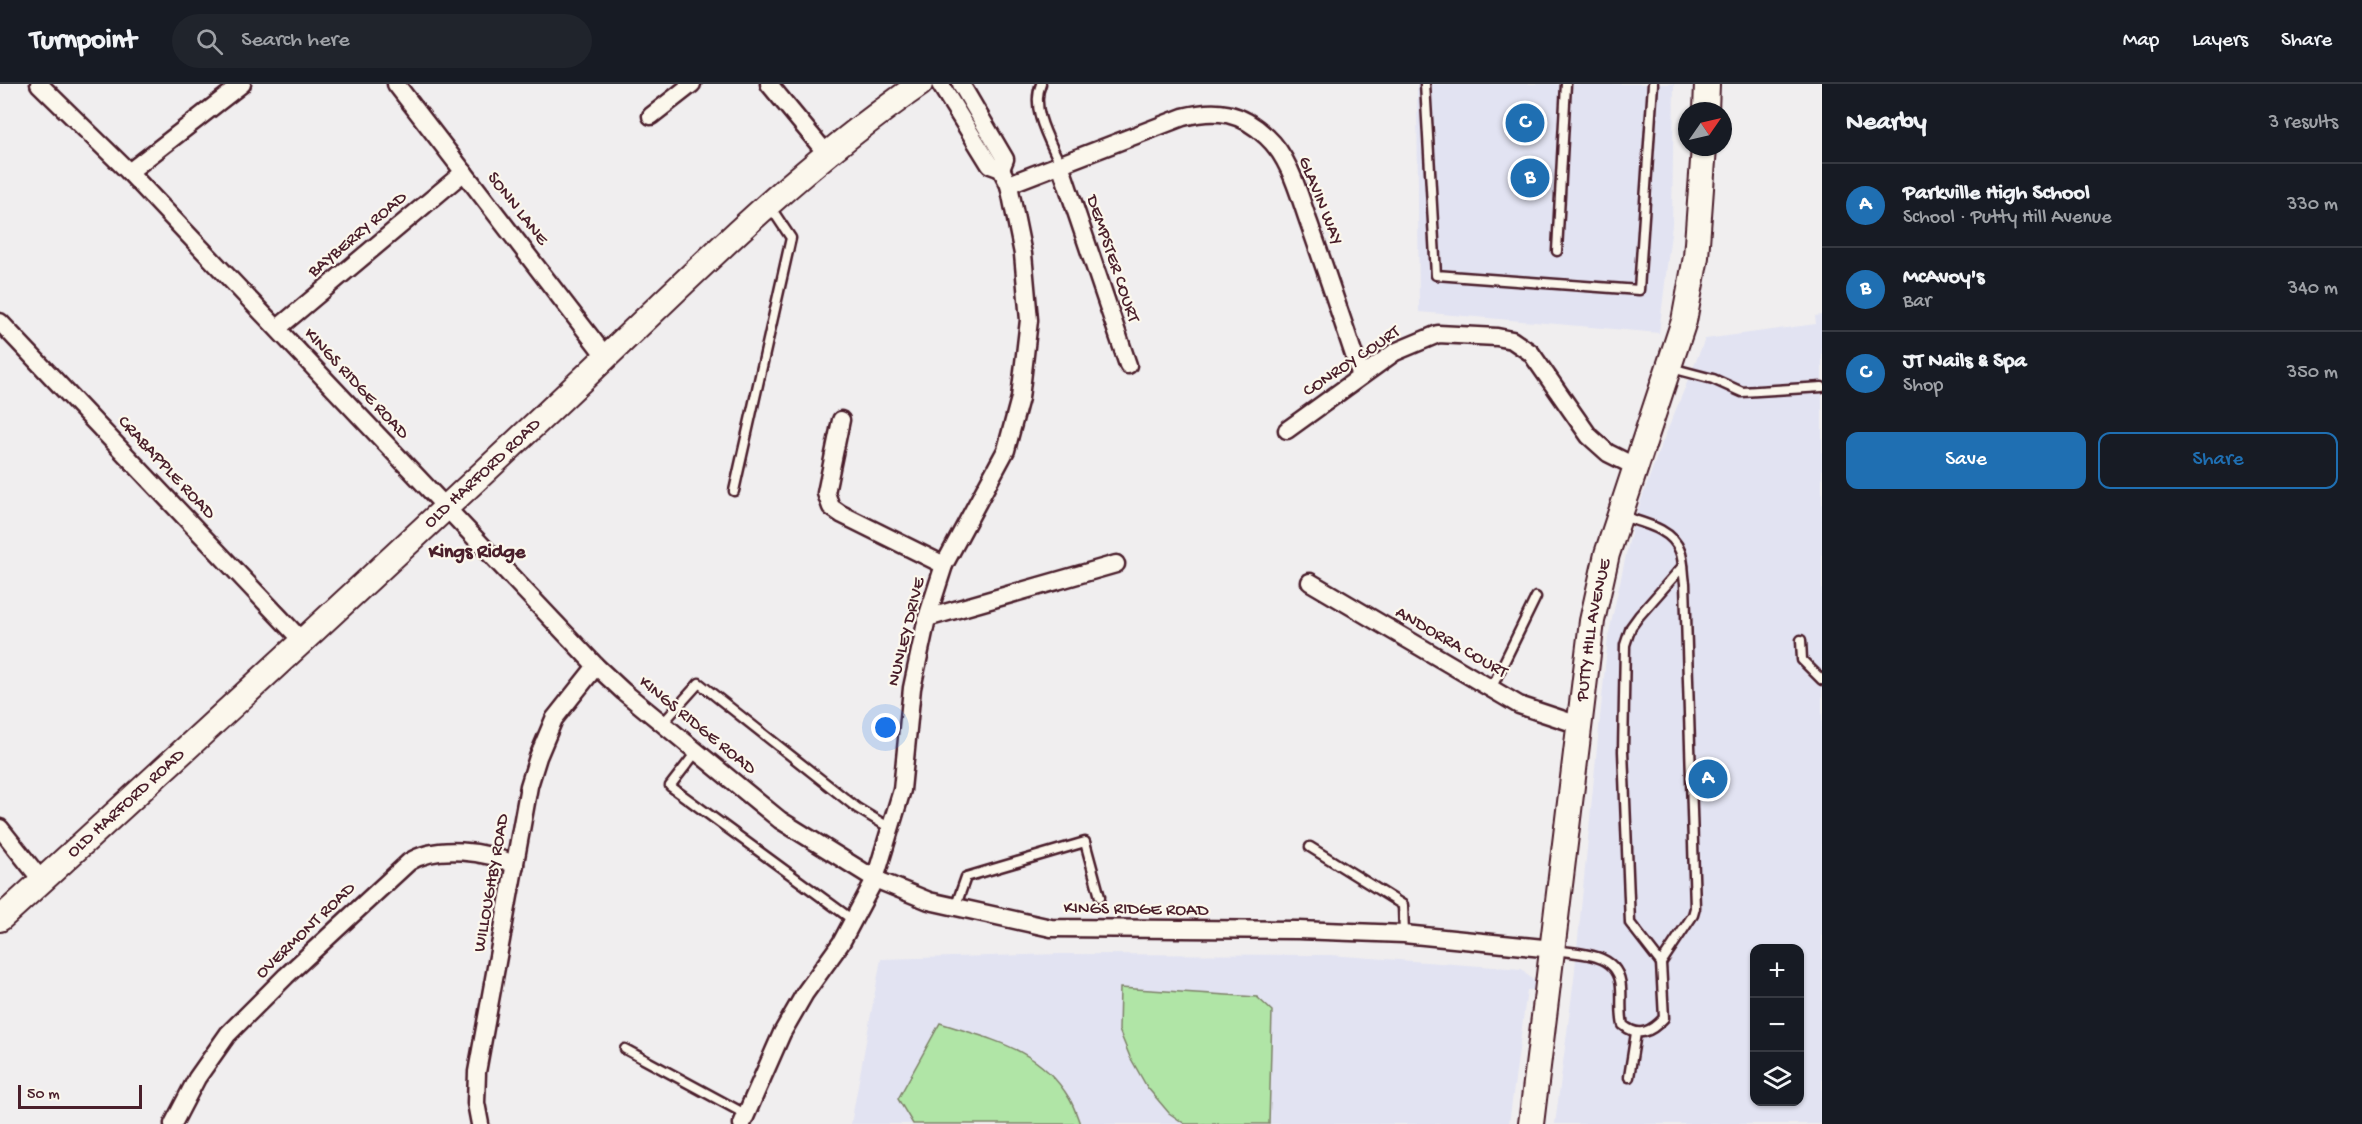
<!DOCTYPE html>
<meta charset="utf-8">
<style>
:root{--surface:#171b24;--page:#20242c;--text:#f1f3f6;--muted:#9ea1a6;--line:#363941;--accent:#1f6fb2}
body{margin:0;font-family:"Gochi Hand",sans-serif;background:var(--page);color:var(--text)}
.controls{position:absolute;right:18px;bottom:18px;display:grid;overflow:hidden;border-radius:12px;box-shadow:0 2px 4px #0004}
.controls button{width:54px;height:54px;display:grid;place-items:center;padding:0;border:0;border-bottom:2px solid var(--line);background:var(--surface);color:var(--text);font:30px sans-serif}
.compass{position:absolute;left:1678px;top:18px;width:54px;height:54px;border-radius:50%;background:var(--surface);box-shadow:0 2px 4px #0004;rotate:56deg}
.scale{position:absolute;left:18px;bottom:15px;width:124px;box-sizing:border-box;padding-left:6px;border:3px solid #4a1f2b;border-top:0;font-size:16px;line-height:21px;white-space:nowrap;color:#4a1f2b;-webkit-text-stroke:4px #fbf7ec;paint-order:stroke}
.you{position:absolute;left:886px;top:644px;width:21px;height:21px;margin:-15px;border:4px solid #fff;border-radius:50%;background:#1a73e8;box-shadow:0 0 0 9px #1a73e833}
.badge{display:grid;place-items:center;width:39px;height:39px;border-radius:50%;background:var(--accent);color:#fff;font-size:20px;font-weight:700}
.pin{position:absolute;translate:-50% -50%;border:3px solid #fff;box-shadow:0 2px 6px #0006}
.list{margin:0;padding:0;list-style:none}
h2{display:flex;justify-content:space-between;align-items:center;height:78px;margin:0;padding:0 24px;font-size:26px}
h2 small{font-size:20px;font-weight:400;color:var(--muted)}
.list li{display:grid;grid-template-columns:39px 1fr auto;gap:18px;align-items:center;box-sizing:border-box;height:84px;padding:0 24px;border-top:2px solid var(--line)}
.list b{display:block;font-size:22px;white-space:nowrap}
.list p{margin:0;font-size:20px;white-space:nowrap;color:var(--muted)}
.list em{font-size:20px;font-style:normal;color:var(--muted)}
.actions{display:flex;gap:12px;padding:18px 24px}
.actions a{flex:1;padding:14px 0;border:2px solid var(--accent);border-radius:12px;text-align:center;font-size:21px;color:var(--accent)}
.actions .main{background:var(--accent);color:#fff}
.icon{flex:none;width:33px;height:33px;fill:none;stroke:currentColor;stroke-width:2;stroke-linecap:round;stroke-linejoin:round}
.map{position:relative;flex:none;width:1822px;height:1040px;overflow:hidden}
header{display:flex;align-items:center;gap:36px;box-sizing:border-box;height:84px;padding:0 30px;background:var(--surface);border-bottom:2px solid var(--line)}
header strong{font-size:28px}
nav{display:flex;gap:33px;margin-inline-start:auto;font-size:21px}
.search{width:420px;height:54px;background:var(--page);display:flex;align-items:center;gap:15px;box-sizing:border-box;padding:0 21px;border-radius:33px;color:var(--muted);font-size:22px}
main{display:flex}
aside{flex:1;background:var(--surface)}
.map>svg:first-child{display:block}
.built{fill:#e2e3f2;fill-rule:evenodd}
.green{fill:#b0e5a6;stroke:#7d8268;stroke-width:1.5}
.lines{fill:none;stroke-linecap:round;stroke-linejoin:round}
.lane-casing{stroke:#4a1f2b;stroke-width:13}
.street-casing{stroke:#4a1f2b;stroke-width:21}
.secondary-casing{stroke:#4a1f2b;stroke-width:28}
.lane{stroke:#fbf7ec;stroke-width:8}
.street{stroke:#fbf7ec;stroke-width:16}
.secondary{stroke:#fbf7ec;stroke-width:24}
.labels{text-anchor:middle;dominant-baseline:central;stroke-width:4.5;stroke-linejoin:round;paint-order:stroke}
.street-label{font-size:18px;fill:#4a1f2b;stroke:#fbf7ec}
.neighbourhood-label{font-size:20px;font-weight:bold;fill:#4a1f2b;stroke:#fbf7ec}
</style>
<header>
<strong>Turnpoint</strong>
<div class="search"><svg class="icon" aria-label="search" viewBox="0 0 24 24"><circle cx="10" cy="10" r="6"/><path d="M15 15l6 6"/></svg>Search here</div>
<nav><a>Map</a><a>Layers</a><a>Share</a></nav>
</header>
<main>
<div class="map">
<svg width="1822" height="1040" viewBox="0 0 1822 1040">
<rect width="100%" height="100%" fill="#f0eeef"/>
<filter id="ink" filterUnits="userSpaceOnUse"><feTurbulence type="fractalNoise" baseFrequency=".0167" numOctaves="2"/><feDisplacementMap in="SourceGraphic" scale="12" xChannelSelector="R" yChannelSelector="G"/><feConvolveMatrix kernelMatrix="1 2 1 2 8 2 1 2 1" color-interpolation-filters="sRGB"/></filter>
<g filter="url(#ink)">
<g class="built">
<path d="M1417,0H1674L1672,141L1659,249L1419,228Z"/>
<path d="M1822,231V1040H1555L1574,895L1608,553L1633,439L1658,369L1705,255L1816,240L1815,232ZM1754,864H1800V1018H1754Z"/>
<path d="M1059,870L1330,871L1522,885L1537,900V906H1527L1509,1040H851L881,875Z"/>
</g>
<g class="green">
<path d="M1120,904L1257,913L1272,927L1269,1040H1185L1169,1029L1147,1003L1130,973L1119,946Z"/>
<path d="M940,939C992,956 1039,964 1069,1014C1074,1022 1077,1032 1080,1040H913L898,1015Z"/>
</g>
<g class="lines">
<g class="lane-casing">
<g id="lane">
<path d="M1041,0C1030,25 1050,57 1060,80"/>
<path d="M1425,0L1436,191L1639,206L1653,0"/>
<path d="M1557,167L1566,0"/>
<path d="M1671,284L1713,295L1742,308L1822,303"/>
<path d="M734,407L791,154L769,121"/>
<path d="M1801,556L1802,576L1822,596"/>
<path d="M1491,605L1536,513"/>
<path d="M663,639L699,599L857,724L890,744"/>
<path d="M697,667L670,702L854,837"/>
<path d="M1310,763L1403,821L1404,850"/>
<path d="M955,824L966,793L1085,758L1100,813"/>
<path d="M1553,866C1580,870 1619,868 1621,903C1622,916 1620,929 1623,941C1639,954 1651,948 1664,934L1661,879L1693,831L1695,824L1685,499C1683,489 1684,476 1680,467C1672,444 1642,439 1622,432"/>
<path d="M1661,879L1630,839L1623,667L1625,561L1631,543L1639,532L1683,482"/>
<path d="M625,965L747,1031"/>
<path d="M1629,993L1636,949"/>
</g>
</g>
<g class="street-casing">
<g id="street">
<path d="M39,0L129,88L596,582L624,608L780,736L875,795L929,817L1051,844L1298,846L1404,850L1553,865"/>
<path d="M396,0L606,273"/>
<path d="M769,0L826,69"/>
<path d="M961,0L1005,75L1001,85"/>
<path d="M651,32L692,0"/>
<path d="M1060,80L1128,281"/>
<path d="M129,88L242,0"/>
<path d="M1009,101L1017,97L1183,33C1217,24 1241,28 1267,53C1290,74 1299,111 1309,139C1327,190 1344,241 1361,292"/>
<path d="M0,238L303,558"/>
<path d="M278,244L464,88"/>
<path d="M841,336L826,409L831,423L841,430L944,481"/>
<path d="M1287,346L1395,268L1438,250L1497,253L1512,256L1531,269L1589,352L1608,369L1636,383"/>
<path d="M1310,498L1519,621L1579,641"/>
<path d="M927,534L1116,480"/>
<path d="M0,744L42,797"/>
<path d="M173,1040L197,994L228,950L286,892L409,778C437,760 487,767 515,781"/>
<path d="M480,1040L476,1019L477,988L529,702L538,673L554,635L596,582"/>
<path d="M742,1040L782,949L805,909L841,859L875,795L902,706L912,604L927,534L944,481L1006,366L1020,314L1029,236L1023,170L1009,101L1001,85L990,81L940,0"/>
</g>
</g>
<g class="secondary-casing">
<g id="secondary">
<path d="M1706,27L1707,0"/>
<path id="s1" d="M0,835C183,668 365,500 546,330C667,217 783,94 920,0"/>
<path id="s2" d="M1531,1040L1592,537L1607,470L1684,237L1696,173L1704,63"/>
</g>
</g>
<use href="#lane" class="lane"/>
<use href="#street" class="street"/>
<use href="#secondary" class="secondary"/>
</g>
</g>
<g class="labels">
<g class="street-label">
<text transform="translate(1320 117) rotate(68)">GLAVIN WAY</text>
<text transform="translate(517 125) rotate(52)">SONN LANE</text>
<text transform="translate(358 151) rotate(-40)">BAYBERRY ROAD</text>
<text transform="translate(1112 175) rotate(71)">DEMPSTER COURT</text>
<text transform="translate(1352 278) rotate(-34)">CONROY COURT</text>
<text transform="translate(356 300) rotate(47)">KINGS RIDGE ROAD</text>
<text transform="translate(166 384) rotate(47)">CRABAPPLE ROAD</text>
<text stroke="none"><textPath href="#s1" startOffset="657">OLD HARFORD ROAD</textPath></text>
<text stroke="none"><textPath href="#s2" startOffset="498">PUTTY HILL AVENUE</textPath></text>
<text transform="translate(907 548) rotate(-76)">NUNLEY DRIVE</text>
<text transform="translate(1451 559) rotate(30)">ANDORRA COURT</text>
<text transform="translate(697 642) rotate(39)">KINGS RIDGE ROAD</text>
<text stroke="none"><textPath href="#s1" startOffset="171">OLD HARFORD ROAD</textPath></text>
<text transform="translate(492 799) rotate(-80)">WILLOUGHBY ROAD</text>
<text transform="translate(1136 826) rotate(1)">KINGS RIDGE ROAD</text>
<text transform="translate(306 847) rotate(-44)">OVERMONT ROAD</text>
</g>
<g class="neighbourhood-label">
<text x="477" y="469">Kings Ridge</text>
</g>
</g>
</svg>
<div class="controls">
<button>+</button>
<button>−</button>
<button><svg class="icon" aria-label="layers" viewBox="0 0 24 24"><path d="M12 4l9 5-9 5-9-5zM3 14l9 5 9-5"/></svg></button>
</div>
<svg class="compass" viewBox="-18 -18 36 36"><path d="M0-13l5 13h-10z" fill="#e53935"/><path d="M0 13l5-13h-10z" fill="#9ea1a6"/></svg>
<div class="scale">50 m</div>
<div class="you"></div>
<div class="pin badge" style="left:1708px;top:695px">A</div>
<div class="pin badge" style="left:1530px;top:94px">B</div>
<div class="pin badge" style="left:1525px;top:39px">C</div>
</div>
<aside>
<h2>Nearby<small>3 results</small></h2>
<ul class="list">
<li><span class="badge">A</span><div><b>Parkville High School</b><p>School · Putty Hill Avenue</p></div><em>330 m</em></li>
<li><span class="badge">B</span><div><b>McAvoy's</b><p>Bar</p></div><em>340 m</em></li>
<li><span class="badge">C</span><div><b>JT Nails &amp; Spa</b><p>Shop</p></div><em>350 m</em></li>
</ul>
<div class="actions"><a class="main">Save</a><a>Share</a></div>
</aside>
</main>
